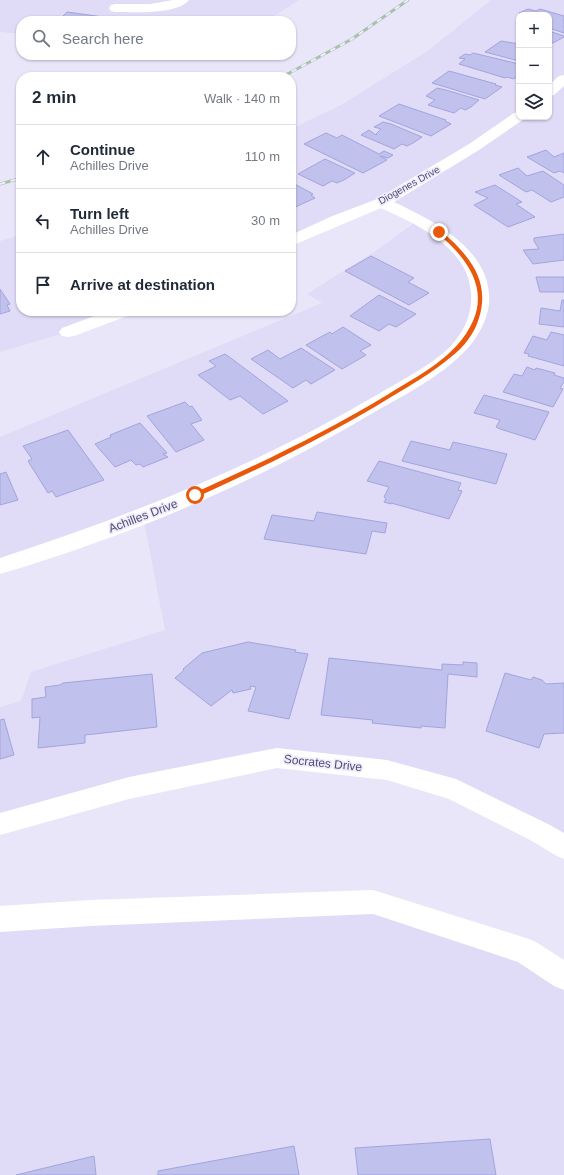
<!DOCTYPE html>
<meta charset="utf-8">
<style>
:root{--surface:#fff;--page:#f2f2f3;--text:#1f2937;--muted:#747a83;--line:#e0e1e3}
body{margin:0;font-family:Helvetica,sans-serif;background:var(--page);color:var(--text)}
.controls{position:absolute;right:12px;top:12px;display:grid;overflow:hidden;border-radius:8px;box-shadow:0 1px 3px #0004}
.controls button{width:36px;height:36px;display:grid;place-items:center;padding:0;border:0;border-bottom:1px solid var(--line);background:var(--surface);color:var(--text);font:20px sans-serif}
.stop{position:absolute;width:12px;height:12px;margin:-9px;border:3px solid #ea580c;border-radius:50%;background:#fff}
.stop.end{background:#ea580c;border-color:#fff;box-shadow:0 1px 4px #0008}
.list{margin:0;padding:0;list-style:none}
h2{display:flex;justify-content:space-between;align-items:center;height:52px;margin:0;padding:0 16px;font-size:17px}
h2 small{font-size:13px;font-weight:400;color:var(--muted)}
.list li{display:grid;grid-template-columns:26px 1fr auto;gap:12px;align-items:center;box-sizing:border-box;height:64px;padding:0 16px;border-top:1px solid var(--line)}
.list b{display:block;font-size:15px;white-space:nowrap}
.list p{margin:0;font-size:13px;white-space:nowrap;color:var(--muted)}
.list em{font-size:13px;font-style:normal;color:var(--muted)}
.icon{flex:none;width:22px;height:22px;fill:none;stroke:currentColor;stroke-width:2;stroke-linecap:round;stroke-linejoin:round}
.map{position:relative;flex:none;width:564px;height:1175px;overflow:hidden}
.search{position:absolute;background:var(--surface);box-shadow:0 1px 3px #0004;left:16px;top:16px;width:280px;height:44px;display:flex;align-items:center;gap:10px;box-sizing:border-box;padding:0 14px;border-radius:16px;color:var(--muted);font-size:15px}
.panel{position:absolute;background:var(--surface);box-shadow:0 1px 3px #0004;left:16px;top:72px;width:280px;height:244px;border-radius:16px}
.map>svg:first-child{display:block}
.residential{fill:#e0dbf6;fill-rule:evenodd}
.building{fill:#c1c1ed;stroke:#a3a4de}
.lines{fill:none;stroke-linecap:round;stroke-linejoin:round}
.street{fill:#fff;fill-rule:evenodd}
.secondary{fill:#fff;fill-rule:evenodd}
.rail-casing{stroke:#a6c2aa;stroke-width:3}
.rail{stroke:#f0ecfd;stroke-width:2;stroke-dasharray:5.5;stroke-linecap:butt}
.route{fill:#ea580c}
.labels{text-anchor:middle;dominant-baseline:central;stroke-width:3.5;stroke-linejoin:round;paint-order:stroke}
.far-street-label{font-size:10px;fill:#4e4f71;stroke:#f0ecfd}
.street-label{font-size:12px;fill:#4e4f71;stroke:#f0ecfd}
</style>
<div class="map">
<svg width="564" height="1175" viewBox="0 0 564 1175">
<rect width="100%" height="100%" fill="#eae6fa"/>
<g class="residential">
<path d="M0,0H299L266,21H21V34L0,32Z"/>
<path d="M491,0H564V847L456,790L277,758L0,824V707L21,701L31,672L165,630L143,516L0,566V437L322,303L307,294L380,248L418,220L382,202L291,241V129L341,105L429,50ZM519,15H549V117H519Z"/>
<path d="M21,235V311H124L68,332L0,352V241Z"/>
<path d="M373,902L564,976V1175H0V919Z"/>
</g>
<g class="building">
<path d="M528,9L536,11L540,9L564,16V33L549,28V15H526L519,13Z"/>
<path d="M67,12L132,21H58Z"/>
<path d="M549,31L564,36V37L553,43L549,41Z"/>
<path d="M501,41L519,44V61L485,52Z"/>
<path d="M473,53L519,64V74L514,79L506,77L505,78L459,64L465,59L459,58L465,54L470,55Z"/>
<path d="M449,71L496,84L495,85L502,87L485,99L432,83Z"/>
<path d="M437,88L446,90L479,100L471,107L465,110L461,108L454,113L428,105L435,100L426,96Z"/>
<path d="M399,104L446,120L445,121L451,124L431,136L379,116Z"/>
<path d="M383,122L391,124L422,137L413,143L407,146L402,144L394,149L361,135L369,130L376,135L377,134H376L381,129L374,127Z"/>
<path d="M326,133L337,138L342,135L379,154L384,151L393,155L388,158L380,156L387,160L363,173L304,144Z"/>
<path d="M546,150L554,157L564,153V173L560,171L554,173L527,157Z"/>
<path d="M325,159L355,173L344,180L337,183L332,181L323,186L298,174Z"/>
<path d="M518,168L527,176L543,171L564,185V197L551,202L532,190L526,192L499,175Z"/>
<path d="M291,182L313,194L311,195L315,198L291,209Z"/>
<path d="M495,185L522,202L516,204L535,217L508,227L474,205L488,198L475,192Z"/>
<path d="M564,234V260L533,264L523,250L539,249L534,241V238Z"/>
<path d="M371,256L414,278L408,282L429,293L409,305L345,271Z"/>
<path d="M536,277H564V292H540Z"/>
<path d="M0,289L10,304L7,305L10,311L0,314Z"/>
<path d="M379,295L416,314L396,327L389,324L379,331L350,316Z"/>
<path d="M562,300H564V327L539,324L541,308L560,311Z"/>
<path d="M343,327L371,345L360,351L366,355L342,369L306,345L330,332L332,334Z"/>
<path d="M551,332L564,335V366L528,356L529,354L524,353L533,336L547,340Z"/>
<path d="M301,348L335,370L311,384L306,380L293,388L251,359L268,350L280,359Z"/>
<path d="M225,354L232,359L288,401L263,414L240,396L230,400L198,375L216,366L209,361Z"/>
<path d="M527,367L535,370L536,368L555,373L554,375L564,378V382L560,388L563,389L553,407L503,392L514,374L522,376Z"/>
<path d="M484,395L549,412L535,440L500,429L496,427L500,420L474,413Z"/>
<path d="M185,402L190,407L192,406L202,420L191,424L204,440L176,452L147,416Z"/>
<path d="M140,423L167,453L163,454L168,457L143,467L140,464L136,465L131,460L115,467L95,444L111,437L110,435Z"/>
<path d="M68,430L104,480L56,497L52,491L48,493L28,461L32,459L23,446Z"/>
<path d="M411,441L450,450L453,442L507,454L496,484L402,461Z"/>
<path d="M379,461L461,483L458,490L462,491L449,519L391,503V504L384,502L386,499L384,497L389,487L367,481Z"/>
<path d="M6,472L18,500L0,505V474Z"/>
<path d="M317,512L387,523L385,533L372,531L366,554L264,539L272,515L314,521Z"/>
<path d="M248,642L296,650L295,652L308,654L289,719L248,711L256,687L250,686L251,689L233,693L232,690L211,706L175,678L184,670L183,669L202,653Z"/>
<path d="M329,658L442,670V664L463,665V662L477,663V677L448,674L445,728L421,726V728L372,723L373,720L321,715Z"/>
<path d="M505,673L531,680L533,677L542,680L546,684L564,683V733L544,734L539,748L486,731Z"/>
<path d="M152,674L157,727L85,735V743L38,748L40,717L32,718V699L46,697L45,687L60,685L63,683Z"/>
<path d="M4,719L14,755L0,759V720Z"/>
<path d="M490,1139L496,1175H358L355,1148Z"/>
<path d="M294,1146L299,1175H158V1171Z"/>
<path d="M94,1156L96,1175H16Z"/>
</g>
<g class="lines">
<g class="street">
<path d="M173,0H189C178,15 132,12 115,12L111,11L109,8L111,5L115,4H150Z"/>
<path d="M564,75V86L554,95L549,96V85L559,76Z"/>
<path d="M519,112V117H525L524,119L479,150L394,202C434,221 493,250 489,304C487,321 477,339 465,351C441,376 408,393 378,410C260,481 132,535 0,574V558C134,514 258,465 380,393C405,378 445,359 460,334C468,322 472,308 471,294C469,248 418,225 381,208L291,246V235L330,217L377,199L469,144L514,113Z"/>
<path d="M108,311H133L130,315L74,336L68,337L62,336L59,332L62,328Z"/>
</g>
<g class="secondary">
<path d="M277,748L387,760L456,779L550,825L564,833V859L555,855L532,841L449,799L387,780L277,768L129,799L0,835V813L129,777Z"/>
<path d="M373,890L526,938L536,942L564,960V990L554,986L518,962L373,914L91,926L0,932V906L91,900Z"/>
</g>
<g class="rail-casing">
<g id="rail">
<path d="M282,77L352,39L408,0"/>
<path d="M0,184L21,178"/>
</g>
</g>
<use href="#rail" class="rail"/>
</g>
<path class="route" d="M437,231H441C468,254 491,280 479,318C475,333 463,348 451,357C432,373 411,385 391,397C328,436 263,467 197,497H192V494C259,464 324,433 387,395C419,375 457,357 473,321C489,285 463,254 437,233Z"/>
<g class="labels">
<g class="far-street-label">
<text transform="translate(409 185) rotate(-29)">Diogenes Drive</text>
</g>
<g class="street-label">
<text transform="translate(143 516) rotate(-21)">Achilles Drive</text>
<text transform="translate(323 763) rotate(6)">Socrates Drive</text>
</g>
</g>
</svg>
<div class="controls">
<button>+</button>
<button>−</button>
<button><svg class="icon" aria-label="layers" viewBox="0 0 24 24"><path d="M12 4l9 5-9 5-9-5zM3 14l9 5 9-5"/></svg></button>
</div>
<div class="stop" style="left:195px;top:495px"></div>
<div class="stop end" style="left:439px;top:232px"></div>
<div class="search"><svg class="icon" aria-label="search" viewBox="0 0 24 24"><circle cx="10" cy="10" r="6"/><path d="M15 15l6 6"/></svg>Search here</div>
<section class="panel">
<h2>2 min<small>Walk · 140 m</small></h2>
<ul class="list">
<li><svg class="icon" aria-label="ahead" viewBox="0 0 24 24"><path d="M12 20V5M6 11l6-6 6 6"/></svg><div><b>Continue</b><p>Achilles Drive</p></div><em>110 m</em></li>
<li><svg class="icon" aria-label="left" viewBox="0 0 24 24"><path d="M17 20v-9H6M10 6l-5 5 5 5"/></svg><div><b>Turn left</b><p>Achilles Drive</p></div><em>30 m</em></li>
<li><svg class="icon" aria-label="arrive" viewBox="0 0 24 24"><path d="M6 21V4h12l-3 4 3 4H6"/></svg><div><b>Arrive at destination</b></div></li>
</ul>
</section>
</div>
